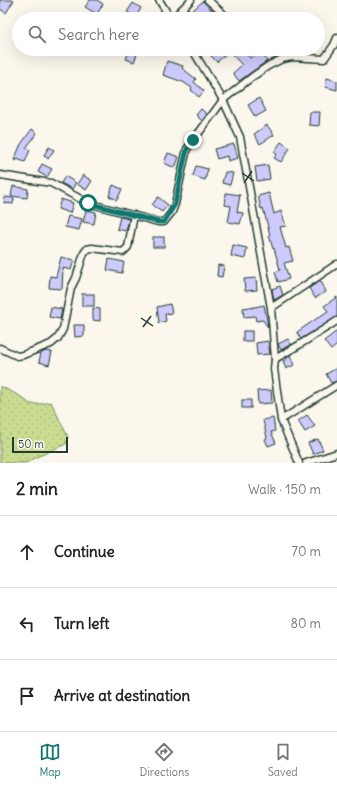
<!DOCTYPE html>
<meta charset="utf-8">
<style>
:root{--surface:#fff;--page:#f6f6f6;--text:#222;--muted:#767676;--line:#e0e0e0;--accent:#0f766e}
body{margin:0;font-family:Delius,sans-serif;background:var(--page);color:var(--text)}
.scale{position:absolute;left:12px;bottom:10px;width:56px;box-sizing:border-box;padding-left:4px;border:2px solid #1f3d34;border-top:0;font-size:11px;line-height:14px;white-space:nowrap;color:#1f3d34;-webkit-text-stroke:3px #fbf7ec;paint-order:stroke}
.stop{position:absolute;width:12px;height:12px;margin:-9px;border:3px solid #0f766e;border-radius:50%;background:#fff}
.stop.end{background:#0f766e;border-color:#fff;box-shadow:0 1px 4px #0008}
.list{margin:0;padding:0;list-style:none}
h2{display:flex;justify-content:space-between;align-items:center;height:52px;margin:0;padding:0 16px;font-size:17px}
h2 small{font-size:13px;font-weight:400;color:var(--muted)}
.list li{display:grid;grid-template-columns:26px 1fr auto;gap:12px;align-items:center;box-sizing:border-box;height:72px;padding:0 16px;border-top:1px solid var(--line)}
.list b{display:block;font-size:15px;white-space:nowrap}
.list em{font-size:13px;font-style:normal;color:var(--muted)}
.icon{flex:none;width:22px;height:22px;fill:none;stroke:currentColor;stroke-width:2;stroke-linecap:round;stroke-linejoin:round}
.map{position:relative;flex:none;width:337px;height:463px;overflow:hidden}
.search{position:absolute;background:var(--surface);box-shadow:0 4px 16px #0002;left:12px;right:12px;top:12px;height:44px;display:flex;align-items:center;gap:10px;box-sizing:border-box;padding:0 14px;border-radius:22px;color:var(--muted);font-size:15px}
.sheet{height:268px;background:var(--surface)}
nav{display:flex;justify-content:space-around;align-items:center;box-sizing:border-box;height:56px;border-top:1px solid var(--line);background:var(--surface);font-size:11px;color:var(--muted)}
nav a{display:grid;justify-items:center;gap:2px}
nav .on{color:var(--accent)}
.map>svg:first-child{display:block}
.grass{fill:url(#grass-dots);stroke:#748c62}
.building{fill:#cfcafc;stroke:#1f3d34}
.lines{fill:none;stroke-linecap:round;stroke-linejoin:round}
.street-casing{stroke:#1f3d34;stroke-width:9}
.street{stroke:#fbf7ec;stroke-width:6}
.route{stroke:#0f766e;stroke-width:5}
.ticks{fill:none;stroke:#1f3d34;stroke-width:1.5}
</style>
<div class="map">
<svg width="337" height="463" viewBox="0 0 337 463">
<defs>
<pattern id="grass-dots" width="8" height="8" patternUnits="userSpaceOnUse"><rect width="8" height="8" fill="#cadc90"/><path d="M2 2h.1M6 6h.1" fill="none" stroke="#adbe7d" stroke-width="1.8" stroke-linecap="round"/></pattern>
</defs>
<rect width="100%" height="100%" fill="#fbf7ec"/>
<filter id="ink" filterUnits="userSpaceOnUse"><feTurbulence type="fractalNoise" baseFrequency=".025" numOctaves="2"/><feDisplacementMap in="SourceGraphic" scale="8" xChannelSelector="R" yChannelSelector="G"/><feConvolveMatrix kernelMatrix="1 2 1 2 8 2 1 2 1" color-interpolation-filters="sRGB"/></filter>
<g filter="url(#ink)">
<path class="grass" d="M0,386L20,396L30,404H40L51,402L68,437L66,444L39,456L26,463H0Z"/>
<g class="building">
<path d="M0,0H14L6,13L0,9Z"/>
<path d="M90,0H97L103,4L97,14L85,7Z"/>
<path d="M203,1L212,11L202,19H199L192,11Z"/>
<path d="M133,3L141,8L136,17L127,12Z"/>
<path d="M130,49H139L134,62L126,59Z"/>
<path d="M215,49H242L250,58L261,51L267,61L239,81L233,73L242,65L229,51L217,62L209,54Z"/>
<path d="M167,61L183,66L182,68L196,79L194,82L204,91L199,97L191,90L192,88L183,82L163,75Z"/>
<path d="M327,78L337,81V90L325,87Z"/>
<path d="M259,98L266,111L255,117L248,105Z"/>
<path d="M201,109L207,114L202,121L196,115Z"/>
<path d="M310,112H320L319,126L309,125Z"/>
<path d="M267,125L274,135L260,144L254,134Z"/>
<path d="M32,129L37,133L26,148L30,150L25,162L17,159L16,161L14,160L21,144Z"/>
<path d="M281,142L290,148L281,162L274,158L277,154L274,152Z"/>
<path d="M234,144L238,158L228,161L227,156L217,159L214,149Z"/>
<path d="M49,147L54,150L48,159L44,155Z"/>
<path d="M168,153L179,157L175,168L164,163Z"/>
<path d="M42,164L52,169L47,177L38,172Z"/>
<path d="M268,165L270,179L257,181L255,167Z"/>
<path d="M196,166L208,169L205,180L193,176Z"/>
<path d="M225,172L233,173L230,185L222,183Z"/>
<path d="M83,175L92,181L86,190L77,184Z"/>
<path d="M65,176L76,183L72,189L61,183Z"/>
<path d="M113,185L122,189L117,200L109,196Z"/>
<path d="M13,186L28,189L27,198L11,196Z"/>
<path d="M226,193L240,195L237,212L243,213L240,224L228,222L231,206L225,205Z"/>
<path d="M269,193L274,214L281,211L286,226L280,227L286,248L289,247L293,261L284,263L289,279L278,282L275,272L280,270L274,248L273,249L269,235H270L263,208L261,209L258,196Z"/>
<path d="M5,197L14,198L13,204L4,203Z"/>
<path d="M158,197L168,205L162,212L152,205Z"/>
<path d="M61,199L73,203L70,213L58,209Z"/>
<path d="M86,210L96,212L94,224L83,222Z"/>
<path d="M68,216L82,219L79,230L65,227Z"/>
<path d="M120,217L129,219L126,231L117,229Z"/>
<rect x="153" y="237" width="11" height="10"/>
<path d="M233,245L247,248L245,259L231,256Z"/>
<path d="M61,257L74,260L71,270L63,268L62,289L49,288L50,276L56,277Z"/>
<path d="M109,259L124,262L122,273L107,270Z"/>
<path d="M218,265L224,266L222,277L217,276Z"/>
<path d="M256,278L257,290L245,291L244,279Z"/>
<path d="M321,281L326,292L315,298L309,288Z"/>
<path d="M280,286L283,295L274,300L272,289Z"/>
<rect x="82" y="294" width="12" height="12"/>
<path d="M337,297V317L301,339L297,332L328,311L324,306Z"/>
<path d="M170,304L172,313L165,314L166,321L159,323L157,307Z"/>
<path d="M264,305L267,320L268,328L263,320L256,321L255,316L244,317L243,308L250,307V308Z"/>
<path d="M51,307L62,309L60,319L49,317Z"/>
<path d="M93,308L100,309V321L93,320Z"/>
<path d="M74,325H84V336L75,337Z"/>
<rect x="243" y="331" width="9" height="10"/>
<path d="M337,331V345L331,350L324,341Z"/>
<path d="M288,339L291,344L281,350L278,344Z"/>
<path d="M268,341L270,354L257,355L256,343Z"/>
<path d="M46,351L52,352L49,365L39,362L41,353Z"/>
<path d="M290,355L294,365L286,369L283,361L287,359L286,358Z"/>
<path d="M337,368V381L331,383L326,374Z"/>
<path d="M271,390L272,403L258,404L257,391Z"/>
<rect x="242" y="400" width="9" height="8"/>
<path d="M307,415L315,426L305,432L298,421Z"/>
<path d="M273,418L275,431L271,432L276,443L268,446L265,439L267,438L263,420Z"/>
<path d="M318,439L323,450L313,454L308,443Z"/>
</g>
<g class="lines">
<g class="street-casing">
<g id="street">
<path d="M159,0L171,19"/>
<path d="M208,0L229,19"/>
<path d="M172,19L191,0"/>
<path d="M192,49L223,100L240,137L271,308L275,359L274,369L281,420L299,463"/>
<path d="M0,175L51,183L88,203L158,222H164L172,212L175,204L183,166L187,149L223,100L252,77L268,66L282,59L292,57L324,59L334,45L337,38"/>
<path d="M271,308L337,264"/>
<path d="M0,348L17,356L23,355L51,344L58,338L63,329L71,288L76,278L84,253L87,249L92,248L123,252L128,247L134,215"/>
<path d="M275,359L299,345L337,321"/>
<path d="M281,420L337,385"/>
<path d="M306,463L337,453"/>
</g>
</g>
<use href="#street" class="street"/>
</g>
</g>
<g class="lines" filter="url(#ink)">
<path class="route" d="M88,203L158,222H164L175,204L183,166L187,149L193,140"/>
</g>
<path class="ticks" d="M242,173L254,181M244,183L252,171M141,318L153,326M143,327L151,316"/>
</svg>
<div class="scale">50 m</div>
<div class="stop" style="left:88px;top:203px"></div>
<div class="stop end" style="left:193px;top:140px"></div>
<div class="search"><svg class="icon" aria-label="search" viewBox="0 0 24 24"><circle cx="10" cy="10" r="6"/><path d="M15 15l6 6"/></svg>Search here</div>
</div>
<section class="sheet">
<h2>2 min<small>Walk · 150 m</small></h2>
<ul class="list">
<li><svg class="icon" aria-label="ahead" viewBox="0 0 24 24"><path d="M12 20V5M6 11l6-6 6 6"/></svg><div><b>Continue</b></div><em>70 m</em></li>
<li><svg class="icon" aria-label="left" viewBox="0 0 24 24"><path d="M17 20v-9H6M10 6l-5 5 5 5"/></svg><div><b>Turn left</b></div><em>80 m</em></li>
<li><svg class="icon" aria-label="arrive" viewBox="0 0 24 24"><path d="M6 21V4h12l-3 4 3 4H6"/></svg><div><b>Arrive at destination</b></div></li>
</ul>
</section>
<nav>
<a class="on"><svg class="icon" aria-label="map" viewBox="0 0 24 24"><path d="M3 6l6-2 6 2 6-2v14l-6 2-6-2-6 2zM9 4v14M15 6v14"/></svg>Map</a>
<a><svg class="icon" aria-label="directions" viewBox="0 0 24 24"><path d="M12 3l9 9-9 9-9-9zM9 14v-3h6M13 9l2 2-2 2"/></svg>Directions</a>
<a><svg class="icon" aria-label="saved" viewBox="0 0 24 24"><path d="M7 4h10v16l-5-4-5 4z"/></svg>Saved</a>
</nav>
